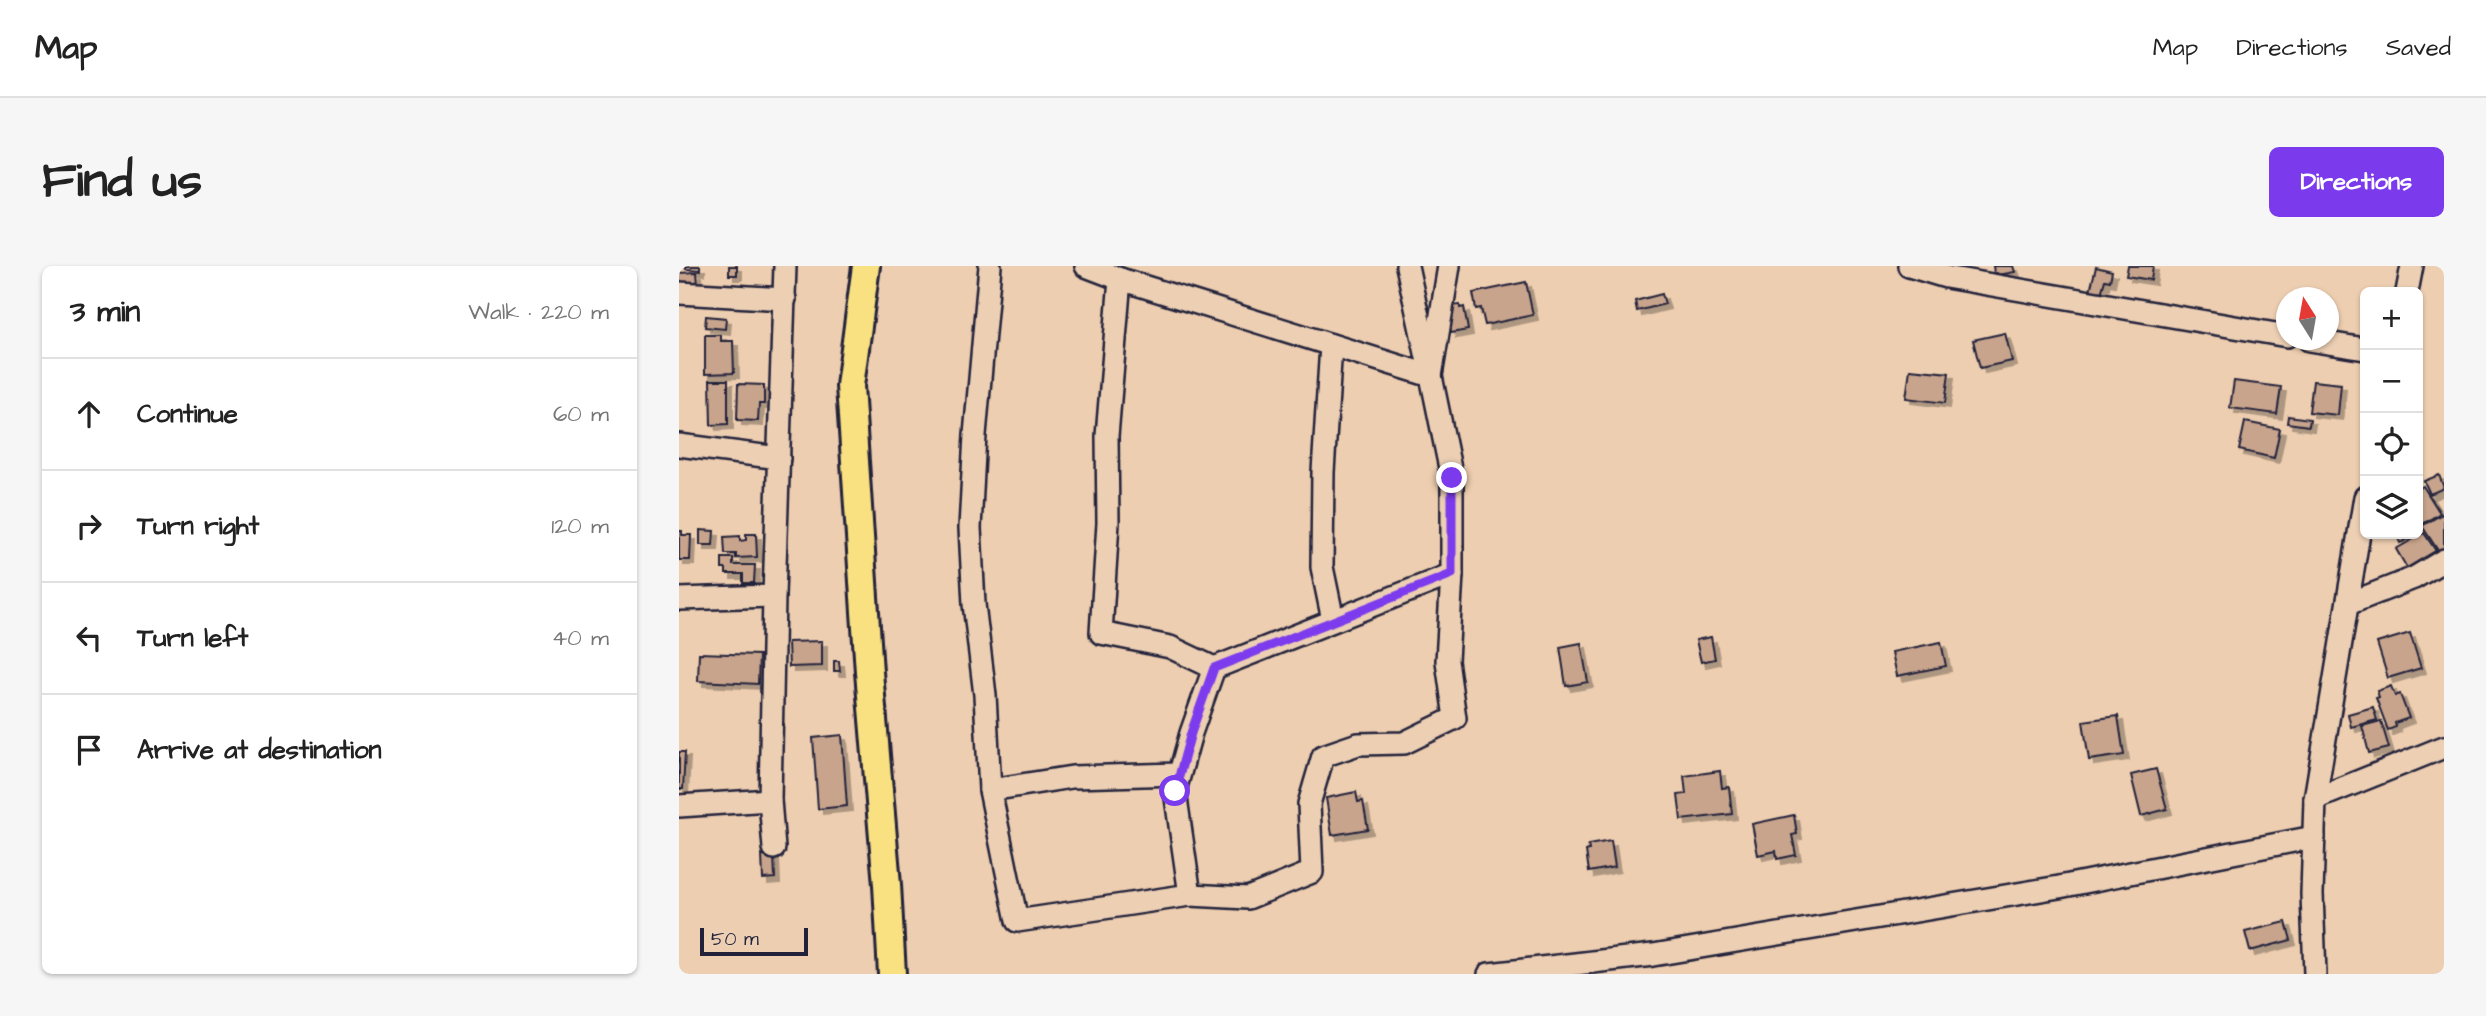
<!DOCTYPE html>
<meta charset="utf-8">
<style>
:root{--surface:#fff;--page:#f6f6f6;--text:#222;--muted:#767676;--line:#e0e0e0;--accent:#7c3aed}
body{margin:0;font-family:"Architects Daughter",sans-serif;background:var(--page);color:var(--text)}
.controls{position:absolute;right:21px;top:21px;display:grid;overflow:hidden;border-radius:10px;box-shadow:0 2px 5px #0004}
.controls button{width:63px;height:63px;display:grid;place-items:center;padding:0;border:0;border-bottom:2px solid var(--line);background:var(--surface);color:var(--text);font:35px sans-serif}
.compass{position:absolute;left:1597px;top:21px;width:63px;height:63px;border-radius:50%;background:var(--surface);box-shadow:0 2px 5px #0004;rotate:349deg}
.scale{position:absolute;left:21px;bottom:18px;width:108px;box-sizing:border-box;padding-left:7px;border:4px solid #22223b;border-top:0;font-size:19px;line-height:24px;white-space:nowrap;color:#22223b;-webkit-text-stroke:5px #edd0b4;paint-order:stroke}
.stop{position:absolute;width:21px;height:21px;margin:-16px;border:5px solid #7c3aed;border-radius:50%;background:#fff}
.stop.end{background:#7c3aed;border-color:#fff;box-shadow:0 2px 7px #0008}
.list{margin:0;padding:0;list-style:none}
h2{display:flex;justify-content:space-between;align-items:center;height:91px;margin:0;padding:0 28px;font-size:30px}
h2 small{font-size:23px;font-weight:400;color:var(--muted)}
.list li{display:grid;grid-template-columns:46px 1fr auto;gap:21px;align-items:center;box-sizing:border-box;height:112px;padding:0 28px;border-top:2px solid var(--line)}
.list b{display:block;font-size:26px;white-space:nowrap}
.list em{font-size:23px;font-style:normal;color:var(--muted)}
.icon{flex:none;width:38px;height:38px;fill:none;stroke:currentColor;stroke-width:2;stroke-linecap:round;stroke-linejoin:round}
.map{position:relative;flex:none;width:1765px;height:708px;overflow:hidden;border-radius:10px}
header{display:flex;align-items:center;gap:42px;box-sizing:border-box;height:98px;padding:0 35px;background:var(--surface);border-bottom:2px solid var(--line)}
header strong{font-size:33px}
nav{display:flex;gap:38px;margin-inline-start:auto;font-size:24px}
.intro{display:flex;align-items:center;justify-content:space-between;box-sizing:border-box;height:168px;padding:0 42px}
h1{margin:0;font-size:49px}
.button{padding:18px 32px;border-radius:10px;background:var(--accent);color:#fff;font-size:24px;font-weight:700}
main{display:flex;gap:42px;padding:0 42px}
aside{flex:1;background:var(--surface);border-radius:10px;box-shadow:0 2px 5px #0004}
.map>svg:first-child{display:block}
.building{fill:#c8a48c;stroke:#22223b;stroke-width:2;filter:url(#shadow)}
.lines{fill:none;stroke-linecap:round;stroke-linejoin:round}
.minor-casing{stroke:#22223b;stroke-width:26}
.major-casing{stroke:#22223b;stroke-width:32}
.minor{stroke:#edd0b4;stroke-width:21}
.major{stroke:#f9e181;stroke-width:26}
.route{stroke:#7c3aed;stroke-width:9}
</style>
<header>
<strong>Map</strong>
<nav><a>Map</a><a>Directions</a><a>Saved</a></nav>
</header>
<div class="intro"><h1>Find us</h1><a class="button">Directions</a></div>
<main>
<aside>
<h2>3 min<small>Walk · 220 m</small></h2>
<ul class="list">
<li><svg class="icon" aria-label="ahead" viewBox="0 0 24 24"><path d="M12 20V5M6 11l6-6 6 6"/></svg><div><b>Continue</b></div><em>60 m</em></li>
<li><svg class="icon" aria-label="right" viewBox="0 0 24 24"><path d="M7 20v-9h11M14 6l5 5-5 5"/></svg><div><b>Turn right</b></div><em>120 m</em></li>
<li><svg class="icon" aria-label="left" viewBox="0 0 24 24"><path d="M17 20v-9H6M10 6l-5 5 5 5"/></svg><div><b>Turn left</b></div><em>40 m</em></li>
<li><svg class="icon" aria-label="arrive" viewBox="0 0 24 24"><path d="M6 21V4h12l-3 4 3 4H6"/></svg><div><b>Arrive at destination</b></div></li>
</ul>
</aside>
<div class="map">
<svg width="1765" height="708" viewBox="0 0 1765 708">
<defs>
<filter id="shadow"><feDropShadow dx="5" dy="5" stdDeviation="0" flood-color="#0004"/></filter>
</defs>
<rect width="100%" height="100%" fill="#eeceb0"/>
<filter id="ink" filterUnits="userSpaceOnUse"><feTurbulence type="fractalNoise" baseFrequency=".0143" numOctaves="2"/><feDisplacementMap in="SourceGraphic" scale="14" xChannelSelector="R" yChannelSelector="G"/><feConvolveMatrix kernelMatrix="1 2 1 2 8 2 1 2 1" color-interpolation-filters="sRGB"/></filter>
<g filter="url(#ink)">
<g class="building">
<path d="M7,0H21V4L7,3Z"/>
<rect x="50" y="0" width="8" height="9"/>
<path d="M1314,0H1334L1336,6L1319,9L1318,7H1315Z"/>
<path d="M1449,0H1474L1472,14L1447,10Z"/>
<path d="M1417,1L1433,5L1431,15L1426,14L1422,28L1411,25Z"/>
<path d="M18,6L19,19L0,20V7Z"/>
<path d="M847,16L854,49L806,59L802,42L797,43L794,27Z"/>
<path d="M983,28L986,38L958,45L956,35Z"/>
<path d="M781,39V42L785,41L789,64L772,67L768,45L771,40Z"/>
<path d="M27,50L47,52L46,63L26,61Z"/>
<path d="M1326,67L1333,95L1301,102L1294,74Z"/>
<path d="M26,69H42V75H54L55,107L26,108Z"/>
<path d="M1231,103L1270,107L1266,137L1227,132Z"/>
<path d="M31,114H49V158L32,159Z"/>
<path d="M1555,115L1602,121L1598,148L1551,142Z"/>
<path d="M1634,115L1662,118L1659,149L1630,146Z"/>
<path d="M59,118L85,119V138H80L79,155L58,154Z"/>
<path d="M1609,150L1631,153L1630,160L1608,157Z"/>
<path d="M1566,156L1601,163L1595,192L1560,184Z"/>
<path d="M1760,209L1765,222L1751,228L1745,215Z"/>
<path d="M1744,220L1761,247L1742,259L1739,254V223Z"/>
<path d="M1763,248L1765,251V282L1760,286L1743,260Z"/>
<path d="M1739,259L1742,267L1721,277L1717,268H1739Z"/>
<path d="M21,264L35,265L34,279H21Z"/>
<path d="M0,265H3V269H12L11,294H0Z"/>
<path d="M1745,267L1757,285L1728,302L1717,283Z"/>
<path d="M67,268H77L78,291L57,292V288H46L45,271L61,270V275L67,274Z"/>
<path d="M43,292H54V299H76L75,317H64V308H47V303H43Z"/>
<path d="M1731,367L1742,402L1709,412L1698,377Z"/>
<path d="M1032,371L1036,393L1022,396L1017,374Z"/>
<path d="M143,375V400L110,401L109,376Z"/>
<path d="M1262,376L1267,400L1218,410L1213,386Z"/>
<path d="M902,377L909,416L887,420L881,381Z"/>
<path d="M20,387L80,389L79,418L19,415Z"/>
<path d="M155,395H160L161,405H155Z"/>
<path d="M1712,420L1716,430L1721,428L1730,452L1716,457L1717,461L1709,464L1697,432L1700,431L1698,425Z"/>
<path d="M1694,441L1698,454L1672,461L1669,448Z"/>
<path d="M1439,450L1445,489L1410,494L1404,455Z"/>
<path d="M1702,455L1710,482L1690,487L1683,460Z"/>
<path d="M163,469L168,540L139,543L134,472Z"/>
<path d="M0,486H6L4,523H0Z"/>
<path d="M1477,503L1488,543L1462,550L1452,509Z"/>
<path d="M1041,505L1043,522L1050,521L1053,548L1002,554L999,529L1007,528L1005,510Z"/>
<path d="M677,526L679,536L684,535L689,563L653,569L647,532Z"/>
<path d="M1115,549L1118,568L1113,569L1117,589L1098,593L1097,585L1079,589L1073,558Z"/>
<path d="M932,575L936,601L910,606L907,585L910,584L909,579Z"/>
<path d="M83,589H95L96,612L84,613Z"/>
<path d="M1607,656L1612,674L1571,685L1566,666Z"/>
</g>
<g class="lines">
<g class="minor-casing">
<g id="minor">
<path d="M311,0L296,169L291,262L295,338L306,429L311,524L338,655L511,629L496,525L512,467L535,402L773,308V212L752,110L770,0"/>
<path d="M407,0L441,13L752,110L728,0"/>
<path d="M1230,0L1267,11L1608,70"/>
<path d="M441,13L428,170L429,257L422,367L491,381L535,402"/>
<path d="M1728,26L1733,0"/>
<path d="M0,27L106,33"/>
<path d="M1630,74L1686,83"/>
<path d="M652,79L644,206L643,301L654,354"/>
<path d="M0,179L100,192"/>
<path d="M0,333L95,330"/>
<path d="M1669,338L1735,312L1765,294"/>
<path d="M311,524L393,511L500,508"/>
<path d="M1636,533L1765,481"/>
<path d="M0,540L91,534"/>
<path d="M95,582L91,534L95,330L106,0"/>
<path d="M511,629L569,632L633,606L630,538L644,490L679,478L725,477L776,452L768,395L773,308"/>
<path d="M810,708L974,689L1380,621L1635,571"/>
<path d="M1636,708L1633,628L1636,533L1686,231"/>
</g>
</g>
<g class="major-casing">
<path id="major" d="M187,0L171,120L190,406L208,619L213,708"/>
</g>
<use href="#minor" class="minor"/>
<use href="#major" class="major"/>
</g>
</g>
<g class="lines" filter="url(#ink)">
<path class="route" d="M496,525L512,467L535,402L773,308V212"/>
</g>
</svg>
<div class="controls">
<button>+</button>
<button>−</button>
<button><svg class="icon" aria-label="locate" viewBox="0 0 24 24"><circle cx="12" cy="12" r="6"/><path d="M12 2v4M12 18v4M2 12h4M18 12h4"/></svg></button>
<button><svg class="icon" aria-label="layers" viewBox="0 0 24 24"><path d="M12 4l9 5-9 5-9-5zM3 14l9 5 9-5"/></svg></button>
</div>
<svg class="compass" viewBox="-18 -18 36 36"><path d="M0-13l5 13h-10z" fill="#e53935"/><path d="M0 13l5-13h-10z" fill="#767676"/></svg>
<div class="scale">50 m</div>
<div class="stop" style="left:496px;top:525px"></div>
<div class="stop end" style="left:773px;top:212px"></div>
</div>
</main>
